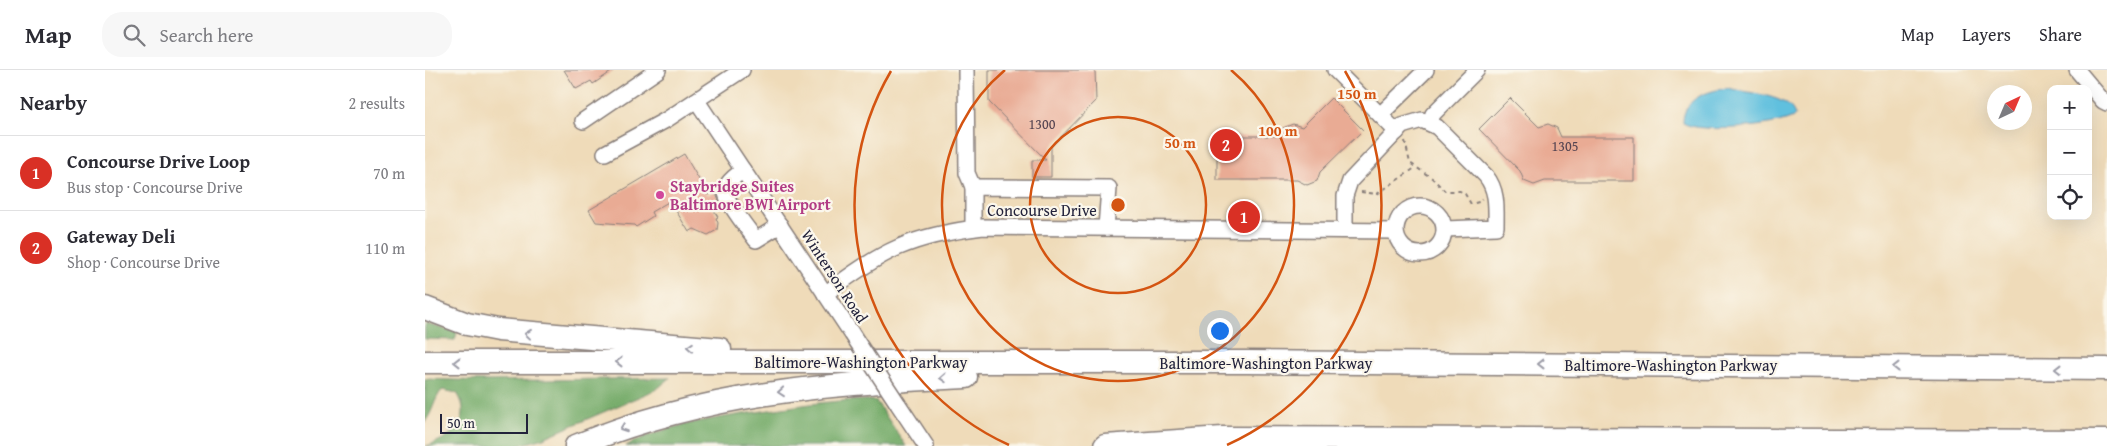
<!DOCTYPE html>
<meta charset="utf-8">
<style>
:root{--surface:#fff;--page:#f7f7f7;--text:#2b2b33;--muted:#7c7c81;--line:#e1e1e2;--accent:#d93025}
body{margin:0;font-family:"Gentium Book Plus",serif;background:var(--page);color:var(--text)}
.controls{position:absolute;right:15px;top:15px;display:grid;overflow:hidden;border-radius:10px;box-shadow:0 5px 20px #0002}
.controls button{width:45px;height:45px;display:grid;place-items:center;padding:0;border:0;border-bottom:1px solid var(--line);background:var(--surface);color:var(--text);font:25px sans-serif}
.compass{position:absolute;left:1562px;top:15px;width:45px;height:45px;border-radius:50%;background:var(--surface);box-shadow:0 5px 20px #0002;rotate:44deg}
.scale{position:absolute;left:15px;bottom:12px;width:88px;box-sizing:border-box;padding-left:5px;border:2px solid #22223b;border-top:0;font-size:14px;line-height:18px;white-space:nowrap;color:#22223b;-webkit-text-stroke:4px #fbf7ec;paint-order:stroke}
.you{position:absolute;left:794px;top:260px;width:18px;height:18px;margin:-12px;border:4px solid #fff;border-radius:50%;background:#1a73e8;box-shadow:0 0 0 8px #1a73e833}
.badge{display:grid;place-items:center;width:32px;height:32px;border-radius:50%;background:var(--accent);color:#fff;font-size:16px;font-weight:700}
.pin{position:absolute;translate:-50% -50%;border:2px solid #fff;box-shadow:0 1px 5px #0006}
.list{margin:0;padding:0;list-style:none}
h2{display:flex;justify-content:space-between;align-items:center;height:65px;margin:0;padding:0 20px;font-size:21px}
h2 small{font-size:16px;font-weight:400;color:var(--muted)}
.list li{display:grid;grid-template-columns:32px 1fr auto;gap:15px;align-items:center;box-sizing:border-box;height:75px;padding:0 20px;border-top:1px solid var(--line)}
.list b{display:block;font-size:19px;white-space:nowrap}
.list p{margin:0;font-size:16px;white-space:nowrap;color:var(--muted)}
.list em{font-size:16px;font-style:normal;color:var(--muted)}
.icon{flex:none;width:28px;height:28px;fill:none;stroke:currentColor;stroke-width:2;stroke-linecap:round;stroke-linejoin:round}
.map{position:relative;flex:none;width:1682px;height:376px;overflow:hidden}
header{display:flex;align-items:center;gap:30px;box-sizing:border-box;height:70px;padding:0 25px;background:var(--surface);border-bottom:1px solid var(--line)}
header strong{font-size:24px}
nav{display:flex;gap:28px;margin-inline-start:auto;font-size:18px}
.search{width:350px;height:45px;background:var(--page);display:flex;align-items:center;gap:12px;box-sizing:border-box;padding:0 18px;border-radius:20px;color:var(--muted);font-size:19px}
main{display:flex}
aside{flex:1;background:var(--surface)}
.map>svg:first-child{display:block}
.forest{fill:#73aa68;stroke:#4a6652}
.water{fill:#60c0de;stroke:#41718c}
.building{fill:#e9ab94}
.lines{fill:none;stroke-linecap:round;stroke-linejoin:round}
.minor-casing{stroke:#887e7a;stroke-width:18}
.highway-casing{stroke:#887e7a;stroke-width:25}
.path{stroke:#887e7a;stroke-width:2;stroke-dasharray:4 4;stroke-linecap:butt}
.minor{stroke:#fff;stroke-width:15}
.highway{stroke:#fff;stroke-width:22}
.minor-bridge-casing{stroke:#887e7a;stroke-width:18;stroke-linecap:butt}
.minor-bridge{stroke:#fff;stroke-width:15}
.oneway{stroke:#9c9ca7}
.ring{fill:none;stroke:#d45411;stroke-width:2.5}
.hotel-dot{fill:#d1479c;stroke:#fbf7ec;stroke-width:2}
.labels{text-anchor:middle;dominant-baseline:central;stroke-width:4.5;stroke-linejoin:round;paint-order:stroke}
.number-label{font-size:14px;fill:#544451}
.hotel-label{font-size:16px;font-weight:bold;fill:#b23c85;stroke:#fbf7ec;text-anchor:start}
.street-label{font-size:16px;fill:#22223b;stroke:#fbf7ec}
.centre{fill:#d45411;stroke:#fbf7ec;stroke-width:2.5}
.ring-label{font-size:15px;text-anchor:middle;font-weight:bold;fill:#d45411;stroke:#fbf7ec;stroke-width:4.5;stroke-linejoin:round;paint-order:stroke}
</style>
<header>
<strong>Map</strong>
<div class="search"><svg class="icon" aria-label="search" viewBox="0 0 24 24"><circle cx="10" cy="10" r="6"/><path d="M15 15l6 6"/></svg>Search here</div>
<nav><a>Map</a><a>Layers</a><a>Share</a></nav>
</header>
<main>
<aside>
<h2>Nearby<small>2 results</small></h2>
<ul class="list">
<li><span class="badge">1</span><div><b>Concourse Drive Loop</b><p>Bus stop · Concourse Drive</p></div><em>70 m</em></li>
<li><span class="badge">2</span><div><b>Gateway Deli</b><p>Shop · Concourse Drive</p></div><em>110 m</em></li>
</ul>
</aside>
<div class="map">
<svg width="1682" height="376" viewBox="0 0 1682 376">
<rect width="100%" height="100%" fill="#fbf7ec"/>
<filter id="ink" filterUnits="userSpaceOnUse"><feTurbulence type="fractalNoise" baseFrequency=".02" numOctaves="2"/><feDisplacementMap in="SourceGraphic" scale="10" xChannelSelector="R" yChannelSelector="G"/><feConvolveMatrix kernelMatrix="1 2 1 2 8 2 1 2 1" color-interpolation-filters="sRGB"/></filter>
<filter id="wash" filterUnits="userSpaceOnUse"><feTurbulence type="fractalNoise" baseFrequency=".0096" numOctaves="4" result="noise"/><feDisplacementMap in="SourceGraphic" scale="20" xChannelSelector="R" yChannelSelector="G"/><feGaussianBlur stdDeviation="1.12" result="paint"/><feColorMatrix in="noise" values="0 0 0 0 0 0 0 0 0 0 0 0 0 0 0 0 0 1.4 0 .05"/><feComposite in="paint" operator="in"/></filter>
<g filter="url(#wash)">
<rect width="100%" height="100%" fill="#efdbb9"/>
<g class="forest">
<path d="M0,254L32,262L30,270L0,269Z"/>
<path d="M245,308L232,319L116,369L91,376H1C25,369 50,350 32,323L17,320C9,329 8,342 0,352V309L59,311Z"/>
<path d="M443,330L451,331L481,376H201C240,355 282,350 325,343C365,337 402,330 443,330Z"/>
</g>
<path class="water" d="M1303,18C1321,23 1367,25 1370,46C1352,57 1276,64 1258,53C1258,28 1282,21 1303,18Z"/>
<g id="blocks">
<g class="building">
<path d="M139,0H189L168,14L166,11L151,19Z"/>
<path d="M564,0H670L671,31L626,77V107H607V90H621L564,32Z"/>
<path d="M906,28L938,60L895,102L892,111L882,115L872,110H792V66H855L858,58L868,54L877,57Z"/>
<path d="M1085,28L1114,57L1123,54L1132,58L1136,67H1209V111H1120L1109,115L1099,111L1095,101L1054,59Z"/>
<path d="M259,84L283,125L289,121L292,126L294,131L286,136L293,147L291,148L293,153L292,160L283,165L269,159L264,162L245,131L226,142L228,146L211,157L209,155L171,152L164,140Z"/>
</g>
</g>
</g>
<g filter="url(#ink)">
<use href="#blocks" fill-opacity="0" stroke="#887e7a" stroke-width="1"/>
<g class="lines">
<g class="minor-casing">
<g id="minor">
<path d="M541,0L542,103L548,117"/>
<path d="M910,0L972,62"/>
<path d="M1652,0L1678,31L1682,33"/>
<path d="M272,31L427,264"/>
<path d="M955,45L1001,0"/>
<path d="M158,51L233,0"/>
<path d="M1005,52L1008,44L1052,0"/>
<path d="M180,83L241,50L317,0"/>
<path d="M318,100C312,105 304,110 301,117C296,127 324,160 331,170L355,155"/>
<circle cx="995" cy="160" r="24"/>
<path d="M548,158V117L684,118L681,158"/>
<path d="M920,160V126L925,111L977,56L997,50L1012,57L1061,106C1073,121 1071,139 1071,157L1020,159"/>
<path d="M400,224C458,180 485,166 558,157L970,161"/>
<path d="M473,334L501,376"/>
</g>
</g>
<g class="highway-casing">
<g id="highway">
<path d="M0,238L42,254L73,260L295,279"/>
<path d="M0,292H821L1682,299"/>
<path d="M151,376C277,323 406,313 541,307"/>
<path d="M680,376L798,368L1682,371"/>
</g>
</g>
<g class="path">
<path d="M980,71L985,93L1007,108L1020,121H1035L1040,124L1046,134L1054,132L1057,128"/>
<path d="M936,122L952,124L990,98"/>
</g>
<use href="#minor" class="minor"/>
<use href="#highway" class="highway"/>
<g class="minor-bridge-casing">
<path id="minor-bridge" d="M427,264L473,334"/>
</g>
<use href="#minor-bridge" class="minor-bridge"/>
</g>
<defs><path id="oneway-chevron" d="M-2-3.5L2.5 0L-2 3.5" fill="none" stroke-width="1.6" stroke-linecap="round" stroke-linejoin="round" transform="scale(1.25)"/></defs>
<g class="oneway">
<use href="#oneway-chevron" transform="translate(103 264) rotate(-174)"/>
<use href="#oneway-chevron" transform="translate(265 277) rotate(-176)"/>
<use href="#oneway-chevron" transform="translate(32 292) rotate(-180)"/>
<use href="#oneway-chevron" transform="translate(194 292) rotate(-180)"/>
<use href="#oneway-chevron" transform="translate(1116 294) rotate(-180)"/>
<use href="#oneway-chevron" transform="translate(1471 297) rotate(-180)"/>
<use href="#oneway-chevron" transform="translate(1633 299) rotate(-180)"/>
<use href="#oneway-chevron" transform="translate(518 308) rotate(177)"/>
<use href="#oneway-chevron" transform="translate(356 322) rotate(175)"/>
<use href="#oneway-chevron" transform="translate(198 358) rotate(160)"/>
</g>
</g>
<g class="ring">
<circle cx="693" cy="135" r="88"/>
<path d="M806 0A176 176 0 1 1 580 0"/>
<path d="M584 375A264 264 0 0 1 466 1M920 1A264 264 0 0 1 802 375"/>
</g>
<circle class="hotel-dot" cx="235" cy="125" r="5"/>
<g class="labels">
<g class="number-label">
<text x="617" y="54">1300</text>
<text x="1140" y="76">1305</text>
</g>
<g class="hotel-label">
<text x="245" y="116">Staybridge Suites<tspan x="245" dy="18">Baltimore BWI Airport</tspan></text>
</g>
<g class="street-label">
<text x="617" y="140">Concourse Drive</text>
<text transform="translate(410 206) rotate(57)">Winterson Road</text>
<text x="436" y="292">Baltimore-Washington Parkway</text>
<text x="841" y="293">Baltimore-Washington Parkway</text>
<text x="1246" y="295">Baltimore-Washington Parkway</text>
</g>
</g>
<circle cx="693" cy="135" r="8" class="centre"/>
<g class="ring-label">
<text x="932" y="29">150 m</text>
<text x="853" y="66">100 m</text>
<text x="755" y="78">50 m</text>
</g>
</svg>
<div class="controls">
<button>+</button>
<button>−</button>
<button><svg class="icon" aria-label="locate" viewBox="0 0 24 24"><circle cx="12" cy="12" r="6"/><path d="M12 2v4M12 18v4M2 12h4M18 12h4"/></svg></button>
</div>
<svg class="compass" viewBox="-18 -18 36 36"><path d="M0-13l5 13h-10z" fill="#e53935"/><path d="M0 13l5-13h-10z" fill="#7c7c81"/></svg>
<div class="scale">50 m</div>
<div class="you"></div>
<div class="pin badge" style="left:819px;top:147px">1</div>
<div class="pin badge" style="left:801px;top:75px">2</div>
</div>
</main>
